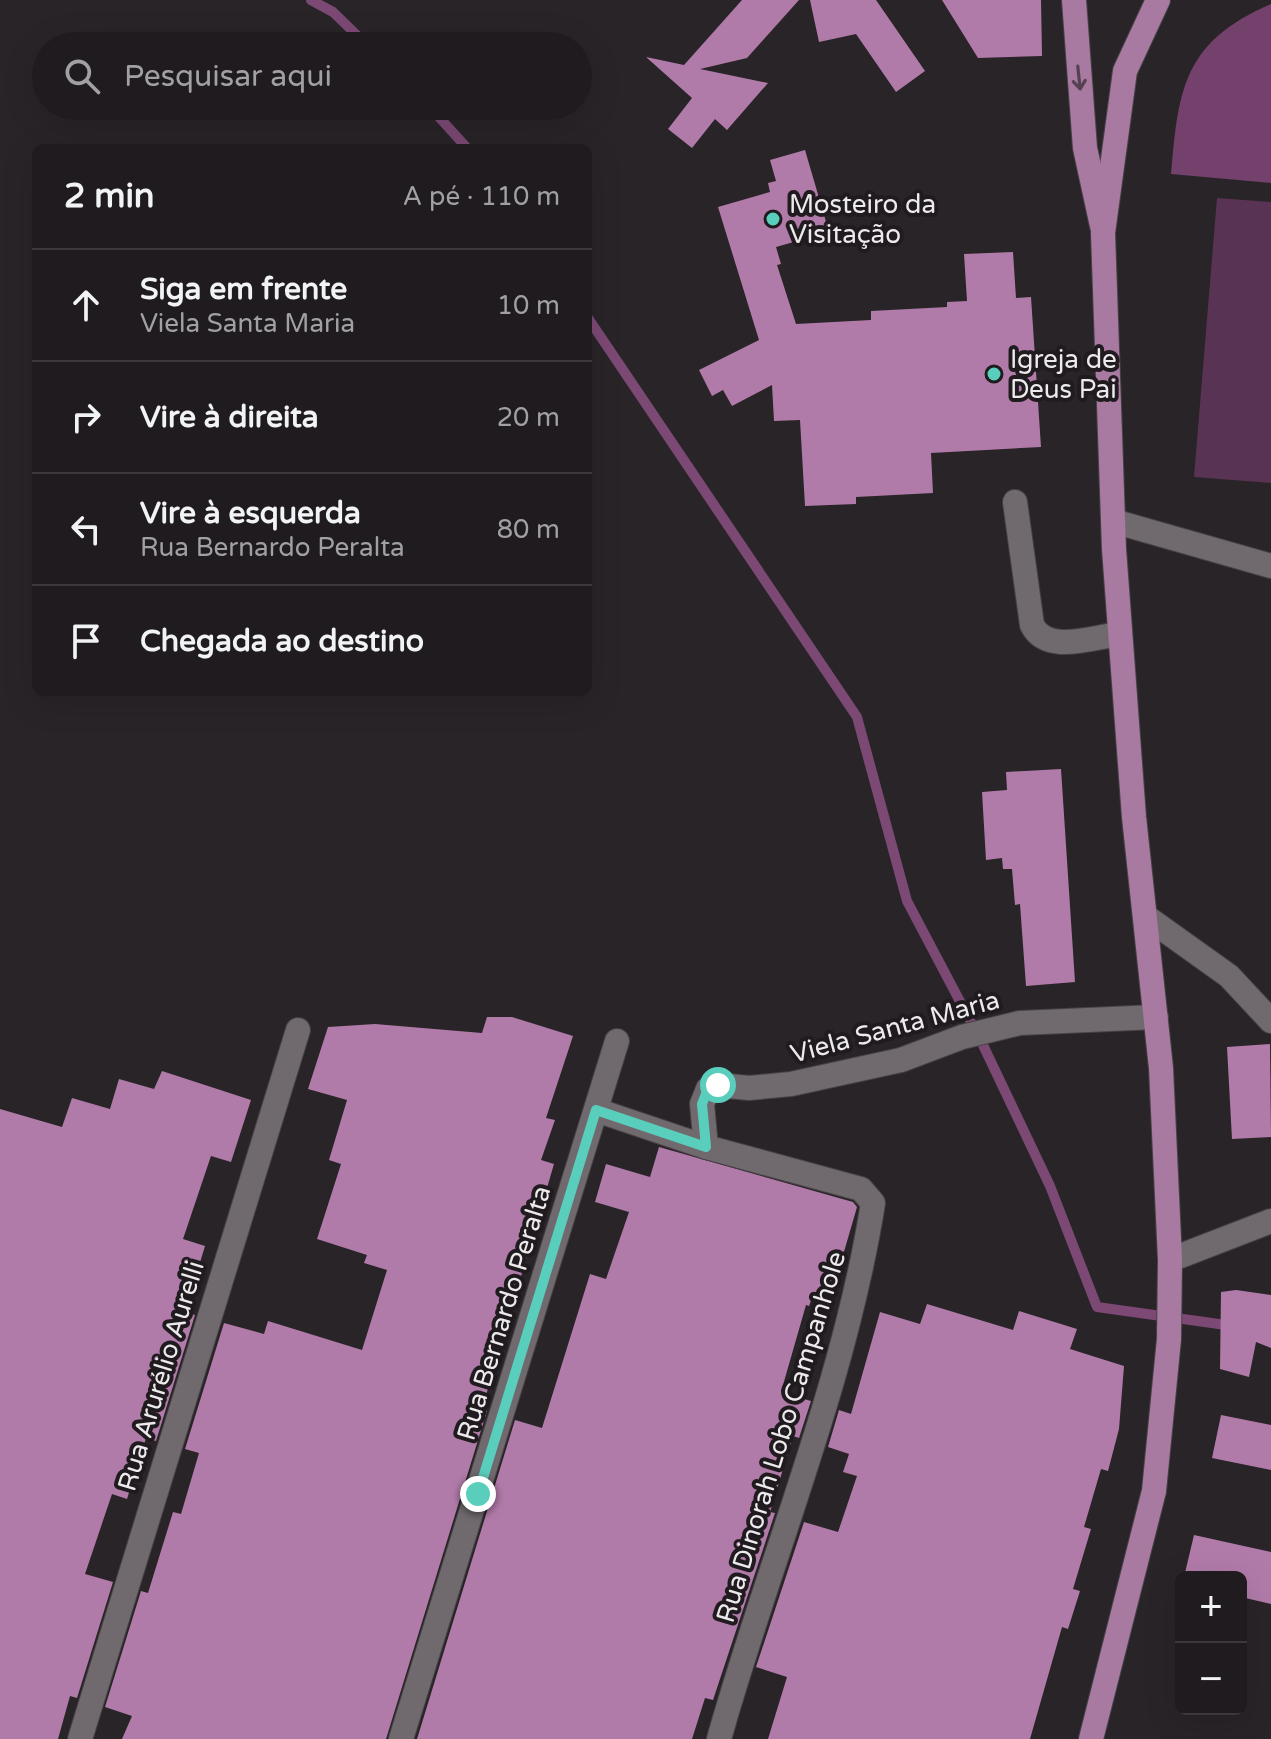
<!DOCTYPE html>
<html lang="pt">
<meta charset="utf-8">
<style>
:root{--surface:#1f1b1e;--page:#2c282b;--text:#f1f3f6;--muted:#a1a1a4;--line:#3c393c}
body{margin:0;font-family:"Varela Round",sans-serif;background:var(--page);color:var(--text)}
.controls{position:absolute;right:24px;bottom:24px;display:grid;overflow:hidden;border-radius:12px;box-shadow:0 8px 32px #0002}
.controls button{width:72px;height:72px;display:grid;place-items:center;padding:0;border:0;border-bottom:2px solid var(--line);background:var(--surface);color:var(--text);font:40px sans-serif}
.stop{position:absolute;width:24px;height:24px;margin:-18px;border:6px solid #5acebd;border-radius:50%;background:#fff}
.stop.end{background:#5acebd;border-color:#fff;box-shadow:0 2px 8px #0008}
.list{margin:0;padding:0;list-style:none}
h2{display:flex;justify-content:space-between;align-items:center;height:104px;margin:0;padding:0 32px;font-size:34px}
h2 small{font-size:26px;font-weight:400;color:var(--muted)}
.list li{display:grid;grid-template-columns:52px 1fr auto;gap:24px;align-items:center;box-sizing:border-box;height:112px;padding:0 32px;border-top:2px solid var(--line)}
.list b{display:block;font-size:30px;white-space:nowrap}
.list p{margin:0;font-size:26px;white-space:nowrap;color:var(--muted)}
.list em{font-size:26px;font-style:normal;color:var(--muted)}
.icon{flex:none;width:44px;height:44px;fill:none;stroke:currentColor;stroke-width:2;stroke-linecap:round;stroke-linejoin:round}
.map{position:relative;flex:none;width:1271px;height:1739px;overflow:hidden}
.search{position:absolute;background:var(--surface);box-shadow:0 8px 32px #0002;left:32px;top:32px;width:560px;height:88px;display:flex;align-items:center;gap:20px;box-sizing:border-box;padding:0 28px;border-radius:44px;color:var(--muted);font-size:30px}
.panel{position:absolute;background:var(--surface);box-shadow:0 8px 32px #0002;left:32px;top:144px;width:560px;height:552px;border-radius:12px}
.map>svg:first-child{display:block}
.green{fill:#593353}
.forest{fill:#73416c}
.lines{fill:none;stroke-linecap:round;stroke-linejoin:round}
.stream{stroke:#7c4975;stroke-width:10}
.building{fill:#b17ba9}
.minor-casing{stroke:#474246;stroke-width:26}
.major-casing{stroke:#474246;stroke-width:26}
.minor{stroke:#706a6f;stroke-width:24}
.major{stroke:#a87aa1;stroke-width:24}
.oneway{stroke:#564153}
.route{stroke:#5acebd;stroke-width:10}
.poi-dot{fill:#5acebd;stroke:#201b1f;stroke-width:3}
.labels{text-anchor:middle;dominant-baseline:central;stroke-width:8;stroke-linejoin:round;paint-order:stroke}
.poi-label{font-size:26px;fill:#edeaed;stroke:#201b1f;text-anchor:start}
.street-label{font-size:26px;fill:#edeaed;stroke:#201b1f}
</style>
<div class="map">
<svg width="1271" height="1739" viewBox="0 0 1271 1739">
<rect width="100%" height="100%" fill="#292428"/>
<path class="green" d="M1217,198L1271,202V483L1194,477Z"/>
<path class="forest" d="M1271,4V183L1171,174C1178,87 1185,41 1271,4Z"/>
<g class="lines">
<g class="stream">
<path d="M311,0L333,12L368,46"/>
<path d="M429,106L467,148"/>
<path d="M588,318L857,717L907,901L983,1045L1050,1186L1097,1307L1233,1326"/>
</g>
</g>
<g class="building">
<path d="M742,0H799L747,58L700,69L768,83L727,130L715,119L692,148L668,129L692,98L646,57L684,65Z"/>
<path d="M810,0H876L925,71L896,92L856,34L819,42Z"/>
<path d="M942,0H1041L1042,56L978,58Z"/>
<path d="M805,150L829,232L776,247L781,264L777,265L796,324L871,320V311L947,307V302L967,301L964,254L1013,252L1016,298L1031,297L1041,447L931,453L933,493L856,497V504L805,506L800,420L774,421L772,385L732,406L723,390L712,396L699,370L759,340L718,207L770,192L768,183L776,181L770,160Z"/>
<path d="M1061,769L1075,982L1026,986L1020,904L1015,905L1012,869H1003L1002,858L986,860L982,792L1007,790L1006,772Z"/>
<path d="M487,1017H512L573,1036L546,1118L555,1120L541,1160L554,1164L482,1409L487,1411L386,1739H122L132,1716L105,1707L141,1591L148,1593L173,1512L181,1514L199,1453L185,1449L224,1323L264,1334L268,1321L362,1350L387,1270L364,1263L367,1255L317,1239L341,1164L329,1160L347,1100L308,1089L328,1027L375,1024L482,1033Z"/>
<path d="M1270,1044L1271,1137L1232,1139L1227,1047Z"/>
<path d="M162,1071L251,1100L231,1162L211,1156L183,1239L205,1246L185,1312L195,1315L156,1441L146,1438L127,1499L112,1494L85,1574L113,1582L77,1698L70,1696L58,1739H0V1109L62,1127L72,1098L110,1109L119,1079L154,1089Z"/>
<path d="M659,1147L853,1202L857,1207L830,1300L813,1295L809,1306L806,1305L781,1392L811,1401L799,1438L793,1436L770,1512L775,1513L713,1700L705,1698L692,1739H417L515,1420L542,1428L590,1274L606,1279L629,1212L595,1202L606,1164L650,1177Z"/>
<path d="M1236,1290L1271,1295V1348L1256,1342L1249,1377L1220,1369L1221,1292Z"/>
<path d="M927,1304L1013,1330L1019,1311L1077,1329L1070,1349L1124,1366L1119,1429L1108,1471L1101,1469L1084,1527L1091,1529L1073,1589L1080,1591L1068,1629L1062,1627L1030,1739H768L787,1677L756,1667L804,1522L838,1532L857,1476L843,1472L849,1454L828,1447L839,1410L851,1414L880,1312L920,1324Z"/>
<path d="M1221,1415L1271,1425V1470L1212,1458Z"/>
<path d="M1194,1535L1271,1552V1604L1241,1597V1577H1184Z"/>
</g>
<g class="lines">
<g class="minor-casing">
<g id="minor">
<path d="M1015,502L1032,625C1047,655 1093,637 1120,634"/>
<path d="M1113,521L1271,566"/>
<path d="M1145,916L1229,976L1271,1021"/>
<path d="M596,1110L706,1147L861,1189L873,1203C844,1386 769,1561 719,1739"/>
<path d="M706,1147L702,1104L708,1089L718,1085L749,1088L791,1084L901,1060L962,1037L1020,1023L1156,1017"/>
<path d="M1170,1260L1271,1221"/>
<path d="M80,1739L298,1030"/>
<path d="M401,1739L617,1041"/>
</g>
</g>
<g class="major-casing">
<g id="major">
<path d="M1074,0L1085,148L1102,226"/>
<path d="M1091,1739L1154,1491L1169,1339L1170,1260L1161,1068L1134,817L1114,549L1103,233L1125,71L1158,0"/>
</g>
</g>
<use href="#minor" class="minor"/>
<use href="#major" class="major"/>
</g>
<defs><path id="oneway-shaft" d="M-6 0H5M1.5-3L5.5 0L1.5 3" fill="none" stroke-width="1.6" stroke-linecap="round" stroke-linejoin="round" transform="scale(2)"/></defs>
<use class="oneway" href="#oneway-shaft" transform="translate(1079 78) rotate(84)"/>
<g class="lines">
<path class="route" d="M478,1494L596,1110L706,1147L702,1104L708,1089L718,1085"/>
</g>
<g class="poi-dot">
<circle cx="773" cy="219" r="8"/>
<circle cx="994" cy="374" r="8"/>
</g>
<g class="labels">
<g class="poi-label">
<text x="789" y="204">Mosteiro da<tspan x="789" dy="30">Visitação</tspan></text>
<text x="1010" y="359">Igreja de<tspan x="1010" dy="30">Deus Pai</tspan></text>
</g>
<g class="street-label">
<text transform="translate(895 1027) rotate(-15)">Viela Santa Maria</text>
<text transform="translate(504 1313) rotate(-73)">Rua Bernardo Peralta</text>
<text transform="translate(161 1376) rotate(-73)">Rua Arurélio Aurelli</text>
<text transform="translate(781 1437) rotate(-73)">Rua Dinorah Lobo Campanhole</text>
</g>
</g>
</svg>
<div class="controls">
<button>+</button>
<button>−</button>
</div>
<div class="stop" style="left:718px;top:1085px"></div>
<div class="stop end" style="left:478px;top:1494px"></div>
<div class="search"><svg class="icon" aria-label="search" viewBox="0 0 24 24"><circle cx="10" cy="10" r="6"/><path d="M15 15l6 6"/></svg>Pesquisar aqui</div>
<section class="panel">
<h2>2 min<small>A pé · 110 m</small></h2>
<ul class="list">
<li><svg class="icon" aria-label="ahead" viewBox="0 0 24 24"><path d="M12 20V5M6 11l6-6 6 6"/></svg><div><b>Siga em frente</b><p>Viela Santa Maria</p></div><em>10 m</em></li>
<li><svg class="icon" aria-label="right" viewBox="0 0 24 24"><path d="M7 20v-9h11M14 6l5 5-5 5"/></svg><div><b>Vire à direita</b></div><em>20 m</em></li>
<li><svg class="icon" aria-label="left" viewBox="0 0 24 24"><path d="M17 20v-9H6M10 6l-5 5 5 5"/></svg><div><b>Vire à esquerda</b><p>Rua Bernardo Peralta</p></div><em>80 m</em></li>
<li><svg class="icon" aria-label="arrive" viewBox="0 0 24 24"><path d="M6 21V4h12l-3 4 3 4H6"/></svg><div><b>Chegada ao destino</b></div></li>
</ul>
</section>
</div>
